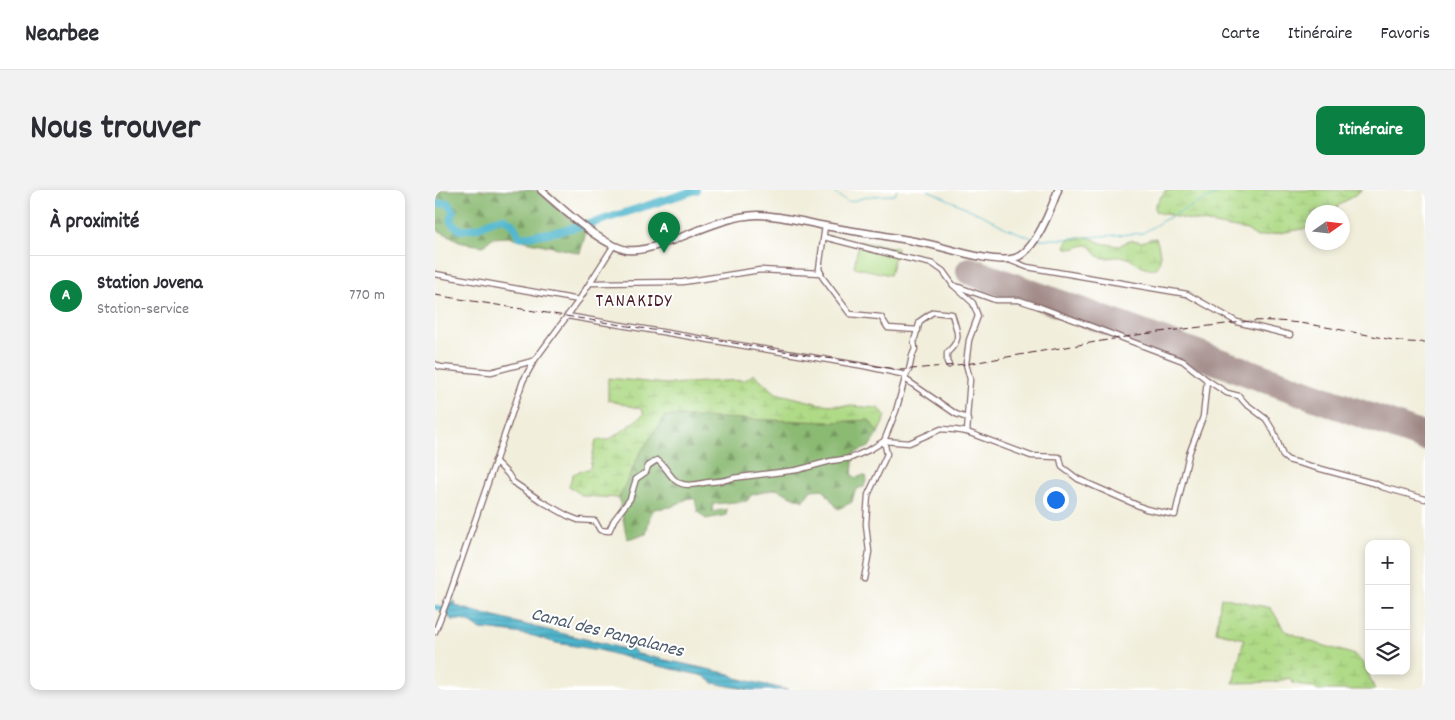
<!DOCTYPE html>
<html lang="fr">
<meta charset="utf-8">
<style>
:root{--surface:#fff;--page:#f2f2f3;--text:#2b2b33;--muted:#7c7c81;--line:#e1e1e2;--accent:#0b8043}
body{margin:0;font-family:Dekko,sans-serif;background:var(--page);color:var(--text)}
.controls{position:absolute;right:15px;bottom:15px;display:grid;overflow:hidden;border-radius:10px;box-shadow:0 2px 8px #0003}
.controls button{width:45px;height:45px;display:grid;place-items:center;padding:0;border:0;border-bottom:1px solid var(--line);background:var(--surface);color:var(--text);font:25px sans-serif}
.compass{position:absolute;left:870px;top:15px;width:45px;height:45px;border-radius:50%;background:var(--surface);box-shadow:0 2px 8px #0003;rotate:76deg}
.you{position:absolute;left:620px;top:309px;width:18px;height:18px;margin:-12px;border:4px solid #fff;border-radius:50%;background:#1a73e8;box-shadow:0 0 0 8px #1a73e833}
.badge{display:grid;place-items:center;width:32px;height:32px;border-radius:50%;background:var(--accent);color:#fff;font-size:16px;font-weight:700}
.pin{position:absolute;translate:-50% -41px;filter:drop-shadow(0 1px 2px #0008)}
.pin::after{content:'';position:absolute;top:26px;width:18px;height:15px;background:inherit;clip-path:polygon(0 0,100% 0,50% 100%)}
.list{margin:0;padding:0;list-style:none}
h2{display:flex;justify-content:space-between;align-items:center;height:65px;margin:0;padding:0 20px;font-size:21px}
h2 small{font-size:16px;font-weight:400;color:var(--muted)}
.list li{display:grid;grid-template-columns:32px 1fr auto;gap:15px;align-items:center;box-sizing:border-box;height:80px;padding:0 20px;border-top:1px solid var(--line)}
.list b{display:block;font-size:19px;white-space:nowrap}
.list p{margin:0;font-size:16px;white-space:nowrap;color:var(--muted)}
.list em{font-size:16px;font-style:normal;color:var(--muted)}
.icon{flex:none;width:28px;height:28px;fill:none;stroke:currentColor;stroke-width:2;stroke-linecap:round;stroke-linejoin:round}
.map{position:relative;flex:none;width:990px;height:500px;overflow:hidden;border-radius:10px}
header{display:flex;align-items:center;gap:30px;box-sizing:border-box;height:70px;padding:0 25px;background:var(--surface);border-bottom:1px solid var(--line)}
header strong{font-size:24px}
nav{display:flex;gap:28px;margin-inline-start:auto;font-size:18px}
.intro{display:flex;align-items:center;justify-content:space-between;box-sizing:border-box;height:120px;padding:0 30px}
h1{margin:0;font-size:35px}
.button{padding:12px 22px;border-radius:10px;background:var(--accent);color:#fff;font-size:18px;font-weight:700}
main{display:flex;gap:30px;padding:0 30px}
aside{flex:1;background:var(--surface);border-radius:10px;box-shadow:0 2px 8px #0003}
.map>svg:first-child{display:block}
.green{fill:#afda86;stroke:#7c7c58}
.forest{fill:url(#forest-firs);stroke:#6a6c4f}
.wetland{fill:url(#wetland-marsh);stroke:#7c7c58}
.water{fill:url(#water-rules);stroke:#4c6a7c}
.lines{fill:none;stroke-linecap:round;stroke-linejoin:round}
.stream{stroke:#4eb5cc;stroke-width:1}
.canal{stroke:#4eb5cc;stroke-width:4.5}
.river{stroke:#4eb5cc;stroke-width:8}
.runway{stroke:#9e8683;stroke-width:28}
.minor-casing{stroke:#846769;stroke-width:7}
.secondary-casing{stroke:#846769;stroke-width:9}
.minor{stroke:#fff;stroke-width:4.5}
.secondary{stroke:#fff;stroke-width:6}
.rail{stroke:#4a1f2b;stroke-width:1;stroke-dasharray:8 4;stroke-linecap:butt}
.labels{text-anchor:middle;dominant-baseline:central;stroke-width:4;stroke-linejoin:round;paint-order:stroke}
.neighbourhood-label{font-size:19px;letter-spacing:1px;fill:#4a1f2b;stroke:#fff}
.water-label{font-size:19px;font-style:italic;fill:#4c5b6b;stroke:#fff}
</style>
<header>
<strong>Nearbee</strong>
<nav><a>Carte</a><a>Itinéraire</a><a>Favoris</a></nav>
</header>
<div class="intro"><h1>Nous trouver</h1><a class="button">Itinéraire</a></div>
<main>
<aside>
<h2>À proximité<small></small></h2>
<ul class="list">
<li><span class="badge">A</span><div><b>Station Jovena</b><p>Station-service</p></div><em>770 m</em></li>
</ul>
</aside>
<div class="map">
<svg width="990" height="500" viewBox="0 0 990 500">
<defs>
<pattern id="forest-firs" width="22" height="20" patternUnits="userSpaceOnUse" patternTransform="scale(1.25)"><rect width="22" height="20" fill="#8bba73"/><path d="M5 1l3.5 6h-7zM16 11l3.5 6h-7z" fill="#74975f"/></pattern>
<pattern id="wetland-marsh" width="20" height="14" patternUnits="userSpaceOnUse" patternTransform="scale(1.25)"><rect width="20" height="14" fill="#afda86"/><path d="M1 5h8M5 5V1M11 12h8M15 12V8" fill="none" stroke="#98bb74"/></pattern>
<pattern id="water-rules" width="6" height="5" patternUnits="userSpaceOnUse" patternTransform="scale(1.25)"><rect width="6" height="5" fill="#4eb5cc"/><path d="M0 2.5h6" fill="none" stroke="#4393a6"/></pattern>
</defs>
<rect width="100%" height="100%" fill="#fff"/>
<filter id="ink" filterUnits="userSpaceOnUse"><feTurbulence type="fractalNoise" baseFrequency=".02" numOctaves="2"/><feDisplacementMap in="SourceGraphic" scale="10" xChannelSelector="R" yChannelSelector="G"/><feConvolveMatrix kernelMatrix="1 2 1 2 8 2 1 2 1" color-interpolation-filters="sRGB"/></filter>
<filter id="wash" filterUnits="userSpaceOnUse"><feTurbulence type="fractalNoise" baseFrequency=".0096" numOctaves="4" result="noise"/><feDisplacementMap in="SourceGraphic" scale="20" xChannelSelector="R" yChannelSelector="G"/><feGaussianBlur stdDeviation="1.12" result="paint"/><feColorMatrix in="noise" values="0 0 0 0 0 0 0 0 0 0 0 0 0 0 0 0 0 1.4 0 .05"/><feComposite in="paint" operator="in"/></filter>
<g filter="url(#wash)">
<rect width="100%" height="100%" fill="#f1eedb"/>
<path class="green" d="M424,51L462,58L455,85L419,77Z"/>
<g class="forest">
<path d="M0,0H61L70,1L73,0H100L149,40L150,46L145,63L73,47L57,48L49,56L28,53L13,45L0,39Z"/>
<path d="M230,226L394,232L434,230L443,243L434,257L419,263L417,285L421,288L429,285L432,288L429,297C419,298 419,304 417,312L403,319L388,299L376,300L368,311L341,299L316,305L312,311L278,314L277,322L292,319L291,325L271,329L263,322L260,309L254,308L236,317L219,319L215,326L211,344L192,349L184,308L205,263Z"/>
</g>
<g class="wetland">
<path d="M731,0H927L894,22H878L877,35L873,38L822,47L812,40L740,27C733,23 727,25 720,21V15Z"/>
<path d="M643,47H654L666,53L684,56C692,51 697,49 707,52L714,49L721,48C725,58 731,86 710,78C703,76 697,69 690,67C681,65 671,71 663,66C659,63 658,56 652,55C643,55 641,62 630,57L633,50Z"/>
<path d="M319,184L341,203L385,214L444,218L451,226L443,243L434,230L394,232L230,226L205,263L184,308L148,306L134,296L138,284L155,278L161,250H173L186,242L209,224L206,219L173,210V188L231,194L310,190Z"/>
<path d="M786,407L836,418L849,440L877,452L920,465L929,474L940,500H881L879,498L858,493L856,491L855,488L839,492L798,493L809,449L781,442Z"/>
</g>
<path class="water" d="M20,411L21,416C77,433 134,444 190,459L196,458L203,464L295,484L301,488L353,500H315L278,493L269,486L215,474L164,460L121,453L99,446L74,442L49,439L46,440C35,431 31,430 17,430L9,423L13,415Z"/>
<g class="lines">
<g class="stream">
<path d="M403,0L399,3L413,12L436,6L460,5L462,0"/>
<path d="M493,0L553,28L571,38L597,48"/>
<path d="M603,49H626L708,43L729,30L789,0"/>
</g>
<path class="canal" d="M0,417L12,421"/>
<path class="river" d="M0,14L13,13L18,21L16,32L25,40L42,38L57,31L68,28L77,33L84,46L87,47L120,42L158,33L261,0"/>
<path class="runway" d="M535,81L990,247"/>
</g>
</g>
<g filter="url(#ink)">
<g class="lines">
<g class="minor-casing">
<g id="minor">
<path d="M390,36L384,79L388,88L415,124L446,127L453,138L483,140"/>
<path d="M389,47L467,67L498,74L508,81L518,95L538,113L543,126L534,150L531,174L535,189L532,228L533,230L532,242"/>
<path d="M574,70L592,77L752,104L802,132L855,145"/>
<path d="M0,84L144,110"/>
<path d="M155,93L248,92L325,80L386,83"/>
<path d="M518,95L560,110H584L605,117L748,171L772,190L792,203L804,206L810,213L831,229L839,242L848,266L853,270L934,292L939,293L947,297L990,309"/>
<path d="M132,126L429,176L471,185"/>
<path d="M0,174L5,177L56,182L98,171"/>
<path d="M470,189L521,224L532,228"/>
<path d="M60,271L73,284L78,292L106,311L133,326L143,330L160,331L165,340L174,341L179,330L195,309L201,289L211,282L213,276L222,270C230,275 233,284 240,290C250,299 263,293 275,292C283,291 290,291 298,288L362,280L396,271L416,268L436,259L449,251L461,221L471,185L474,180L477,166L480,159L479,151L485,131L498,122L517,124C522,143 528,148 512,163V172L514,175"/>
<path d="M429,389L434,362L431,334L433,305L452,264L449,251L474,253L506,239L520,240L532,242L596,266L623,267L625,268L627,277L643,289L711,319L740,325L754,264L768,227L772,190"/>
<path d="M0,442L14,406L88,191L99,171L144,110L179,55"/>
</g>
</g>
<g class="secondary-casing">
<path id="secondary" d="M106,0C128,19 164,54 192,60C206,62 223,55 236,51C262,41 296,25 323,25C343,25 370,32 390,36C426,43 463,47 498,55C518,60 561,74 580,68C600,62 616,19 623,0"/>
</g>
<use href="#minor" class="minor"/>
<use href="#secondary" class="secondary"/>
<path class="rail" d="M0,105L466,180L531,174L708,144L816,131C854,129 891,137 928,144C949,148 970,154 990,152"/>
</g>
</g>
<g class="labels">
<g class="neighbourhood-label">
<text x="199" y="112">TANAKIDY</text>
</g>
<g class="water-label">
<text transform="translate(172 444) rotate(14)">Canal des Pangalanes</text>
</g>
</g>
</svg>
<div class="controls">
<button>+</button>
<button>−</button>
<button><svg class="icon" aria-label="layers" viewBox="0 0 24 24"><path d="M12 4l9 5-9 5-9-5zM3 14l9 5 9-5"/></svg></button>
</div>
<svg class="compass" viewBox="-18 -18 36 36"><path d="M0-13l5 13h-10z" fill="#e53935"/><path d="M0 13l5-13h-10z" fill="#7c7c81"/></svg>
<div class="you"></div>
<div class="pin badge" style="left:229px;top:63px">A</div>
</div>
</main>
